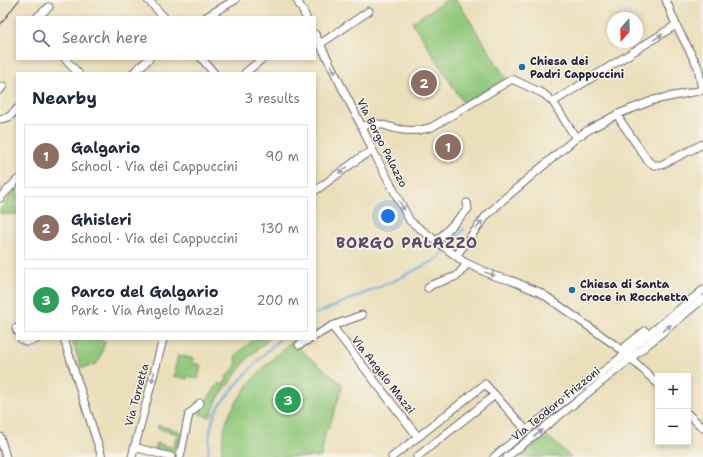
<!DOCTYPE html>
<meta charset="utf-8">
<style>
:root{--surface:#fff;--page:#f2f2f3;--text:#1f2937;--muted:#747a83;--line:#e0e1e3;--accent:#ea580c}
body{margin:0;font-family:"Shantell Sans",sans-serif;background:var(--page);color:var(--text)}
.controls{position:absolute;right:12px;bottom:12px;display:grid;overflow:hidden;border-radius:0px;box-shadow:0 2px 6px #0003}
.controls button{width:36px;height:36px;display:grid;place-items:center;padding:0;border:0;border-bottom:1px solid var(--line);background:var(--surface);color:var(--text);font:20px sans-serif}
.compass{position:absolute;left:607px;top:12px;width:36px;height:36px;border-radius:50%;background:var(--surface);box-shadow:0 2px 6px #0003;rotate:200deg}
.you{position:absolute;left:388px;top:216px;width:14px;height:14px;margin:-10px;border:3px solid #fff;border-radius:50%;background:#1a73e8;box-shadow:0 0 0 6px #1a73e833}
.badge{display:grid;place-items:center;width:26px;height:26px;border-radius:50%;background:var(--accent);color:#fff;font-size:13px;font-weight:700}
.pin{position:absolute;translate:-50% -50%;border:2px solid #fff;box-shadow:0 1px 4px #0006}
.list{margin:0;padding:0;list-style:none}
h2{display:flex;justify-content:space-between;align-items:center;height:52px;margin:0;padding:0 16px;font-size:17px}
h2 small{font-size:13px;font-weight:400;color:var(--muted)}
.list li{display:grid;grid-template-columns:26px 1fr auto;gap:12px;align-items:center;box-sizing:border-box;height:64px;margin:0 8px 8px;padding:0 8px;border:1px solid var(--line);border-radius:0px}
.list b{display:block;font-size:15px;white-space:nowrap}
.list p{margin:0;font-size:13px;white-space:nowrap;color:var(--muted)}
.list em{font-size:13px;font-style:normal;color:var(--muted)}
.icon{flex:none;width:22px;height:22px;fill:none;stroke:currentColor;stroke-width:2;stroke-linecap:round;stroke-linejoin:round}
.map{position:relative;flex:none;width:703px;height:457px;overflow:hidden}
.search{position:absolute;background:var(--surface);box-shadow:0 2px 6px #0003;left:16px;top:16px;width:300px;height:44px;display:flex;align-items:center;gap:10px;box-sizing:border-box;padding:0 14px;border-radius:0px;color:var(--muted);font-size:15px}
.panel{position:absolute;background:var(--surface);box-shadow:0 2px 6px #0003;left:16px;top:72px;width:300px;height:268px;border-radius:0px}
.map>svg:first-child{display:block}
.green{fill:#90c77a;stroke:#59745a}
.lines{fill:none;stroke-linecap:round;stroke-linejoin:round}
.stream{stroke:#6aa9dd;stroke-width:2}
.minor-casing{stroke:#686468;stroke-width:9}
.minor{stroke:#fff;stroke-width:7}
.tram{stroke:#22223b;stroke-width:1}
.oneway{fill:#9c9ca7}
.poi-dot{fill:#1f6fb2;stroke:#f7f3e8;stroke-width:1.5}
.labels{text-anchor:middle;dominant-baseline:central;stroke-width:3;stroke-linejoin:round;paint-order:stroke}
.poi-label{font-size:11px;font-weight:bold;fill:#22223b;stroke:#f7f3e8;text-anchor:start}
.street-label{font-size:11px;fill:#22223b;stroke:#f7f3e8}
.district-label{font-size:15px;font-weight:bold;letter-spacing:1px;fill:#5d4a6a;stroke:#f7f3e8}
</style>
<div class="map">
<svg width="703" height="457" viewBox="0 0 703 457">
<rect width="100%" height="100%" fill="#f7f3e8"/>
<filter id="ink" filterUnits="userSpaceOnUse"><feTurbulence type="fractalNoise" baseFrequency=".025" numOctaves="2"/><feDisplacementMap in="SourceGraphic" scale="8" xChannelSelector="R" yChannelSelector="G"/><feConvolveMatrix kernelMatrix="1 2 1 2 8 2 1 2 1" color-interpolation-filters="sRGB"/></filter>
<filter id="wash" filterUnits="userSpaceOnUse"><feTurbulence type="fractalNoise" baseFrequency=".012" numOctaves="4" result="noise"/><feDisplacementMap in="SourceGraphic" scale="16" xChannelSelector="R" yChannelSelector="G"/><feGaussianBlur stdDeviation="0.9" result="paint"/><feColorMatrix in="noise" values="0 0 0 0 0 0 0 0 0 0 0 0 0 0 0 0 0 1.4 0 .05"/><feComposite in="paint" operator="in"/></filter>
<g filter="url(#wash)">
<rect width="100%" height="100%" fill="#ebdfbb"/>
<g class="green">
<path d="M447,0H457L506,78L464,104L412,22Z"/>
<path d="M17,187V214H3L0,213V210Z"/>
<path d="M71,339H96L105,342L100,358L96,364L82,368Z"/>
<path d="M254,339H269L247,359L224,390L217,400L210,417L199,414L204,404L219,383L223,385L227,379L226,377C231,371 240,365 235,357L244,347H245Z"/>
<path d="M291,342L343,385L329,428H326L321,457H222C222,447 222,436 225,426C233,397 267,362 291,342Z"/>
<path d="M178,355L194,359L193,363L201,365L198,379L188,376L187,379L173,376Z"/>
<path d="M158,425L182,432L177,455L155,449L156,443L173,448L177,434L157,428Z"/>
<path d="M548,437L571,457H520L543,438L544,440Z"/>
</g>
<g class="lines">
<g class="stream">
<path d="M315,314L396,280L437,259L464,229"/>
<path d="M208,457C209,442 209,426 216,411C222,401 231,391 239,382C252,367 265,352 280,339"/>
</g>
</g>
</g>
<g filter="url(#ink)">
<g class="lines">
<g class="minor-casing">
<g id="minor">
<path d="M148,0L164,17"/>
<path d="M297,0L306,17"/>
<path d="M666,0L676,25L698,67L702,90"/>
<path d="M37,17L49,7"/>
<path d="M206,17L235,0"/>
<path d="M315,34L362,127L373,151L410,221L464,262L494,276L510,280L539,292L547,297L622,350L658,384"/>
<path d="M320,44L369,11"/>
<path d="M65,59L78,73"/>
<path d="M202,59L214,73"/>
<path d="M133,73L149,59"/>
<path d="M245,73L262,59"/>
<path d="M0,90L3,86"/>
<path d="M553,102L676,25"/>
<path d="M618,114L620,120L648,161L654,165H661L703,144"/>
<path d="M0,119L9,117L17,109"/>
<path d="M362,127C376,119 388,128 403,130C412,131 423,130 432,127L512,79L544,94L553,102L576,138"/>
<path d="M315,191L361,157L373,151"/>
<path d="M0,198L17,180"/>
<path d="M437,241L468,209L467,203"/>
<path d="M456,256L486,216L504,199L576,138L590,129L618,114L654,100L703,90"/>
<path d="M428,288L431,285L457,276L467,264"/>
<path d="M332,326L418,437L485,384L527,431"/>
<path d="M16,328L17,331"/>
<path d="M315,336L332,326L362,315"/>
<path d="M21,339L26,342L37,339"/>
<path d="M64,339L102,457"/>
<path d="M299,345L310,339"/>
<path d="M626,346L645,331"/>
<path d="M688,414L703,428"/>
<path d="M0,437L6,457"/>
<path d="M134,447L171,457"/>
<path d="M132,457L163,339"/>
<path d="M180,457L189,414L195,409L200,403"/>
<path d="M392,457L418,437"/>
<path d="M417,457L495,395"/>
<path d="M494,457L538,421L614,363L703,290"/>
<path d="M507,457L619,368L703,299"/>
</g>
</g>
<use href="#minor" class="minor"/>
<path class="tram" d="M0,25L19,0"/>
</g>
<defs><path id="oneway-solid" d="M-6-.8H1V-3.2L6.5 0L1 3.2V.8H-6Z"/></defs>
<g class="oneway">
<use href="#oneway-solid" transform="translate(658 37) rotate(-33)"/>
<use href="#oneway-solid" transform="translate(333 69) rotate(63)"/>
<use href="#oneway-solid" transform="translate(343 170) rotate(144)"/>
<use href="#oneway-solid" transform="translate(402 206) rotate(62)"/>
<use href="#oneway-solid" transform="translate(479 225) rotate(-52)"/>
<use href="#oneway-solid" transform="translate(490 274) rotate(20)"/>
<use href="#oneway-solid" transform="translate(667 328) rotate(-39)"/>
<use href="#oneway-solid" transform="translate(153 377) rotate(105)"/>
<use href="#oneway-solid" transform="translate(538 433) rotate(-39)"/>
</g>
</g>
<g class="poi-dot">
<circle cx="522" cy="67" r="4"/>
<circle cx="572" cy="290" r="4"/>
</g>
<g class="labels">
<g class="poi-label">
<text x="530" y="61">Chiesa dei<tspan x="530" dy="13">Padri Cappuccini</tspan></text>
<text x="580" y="284">Chiesa di Santa<tspan x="580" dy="13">Croce in Rocchetta</tspan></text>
</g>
<g class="street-label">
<text transform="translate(382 143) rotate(63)">Via Borgo Palazzo</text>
<text transform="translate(383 375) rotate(52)">Via Angelo Mazzi</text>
<text transform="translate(137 395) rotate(-75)">Via Torretta</text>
<text transform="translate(556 404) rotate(-39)">Via Teodoro Frizzoni</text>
</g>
<g class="district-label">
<text x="407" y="243">BORGO PALAZZO</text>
</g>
</g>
</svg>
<div class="controls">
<button>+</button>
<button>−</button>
</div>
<svg class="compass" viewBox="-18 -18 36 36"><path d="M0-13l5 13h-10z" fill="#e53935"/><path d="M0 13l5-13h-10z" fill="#747a83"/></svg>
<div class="you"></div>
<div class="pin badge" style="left:448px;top:147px;background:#8d6e63">1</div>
<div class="pin badge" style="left:424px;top:83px;background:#8d6e63">2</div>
<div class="pin badge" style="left:288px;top:400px;background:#2e9e5b">3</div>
<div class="search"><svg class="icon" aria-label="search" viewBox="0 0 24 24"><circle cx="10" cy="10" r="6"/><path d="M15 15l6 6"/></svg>Search here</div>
<section class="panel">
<h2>Nearby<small>3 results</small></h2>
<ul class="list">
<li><span class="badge" style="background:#8d6e63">1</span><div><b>Galgario</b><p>School · Via dei Cappuccini</p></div><em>90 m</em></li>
<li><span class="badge" style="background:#8d6e63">2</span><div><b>Ghisleri</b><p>School · Via dei Cappuccini</p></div><em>130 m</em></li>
<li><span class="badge" style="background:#2e9e5b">3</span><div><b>Parco del Galgario</b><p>Park · Via Angelo Mazzi</p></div><em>200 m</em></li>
</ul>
</section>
</div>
